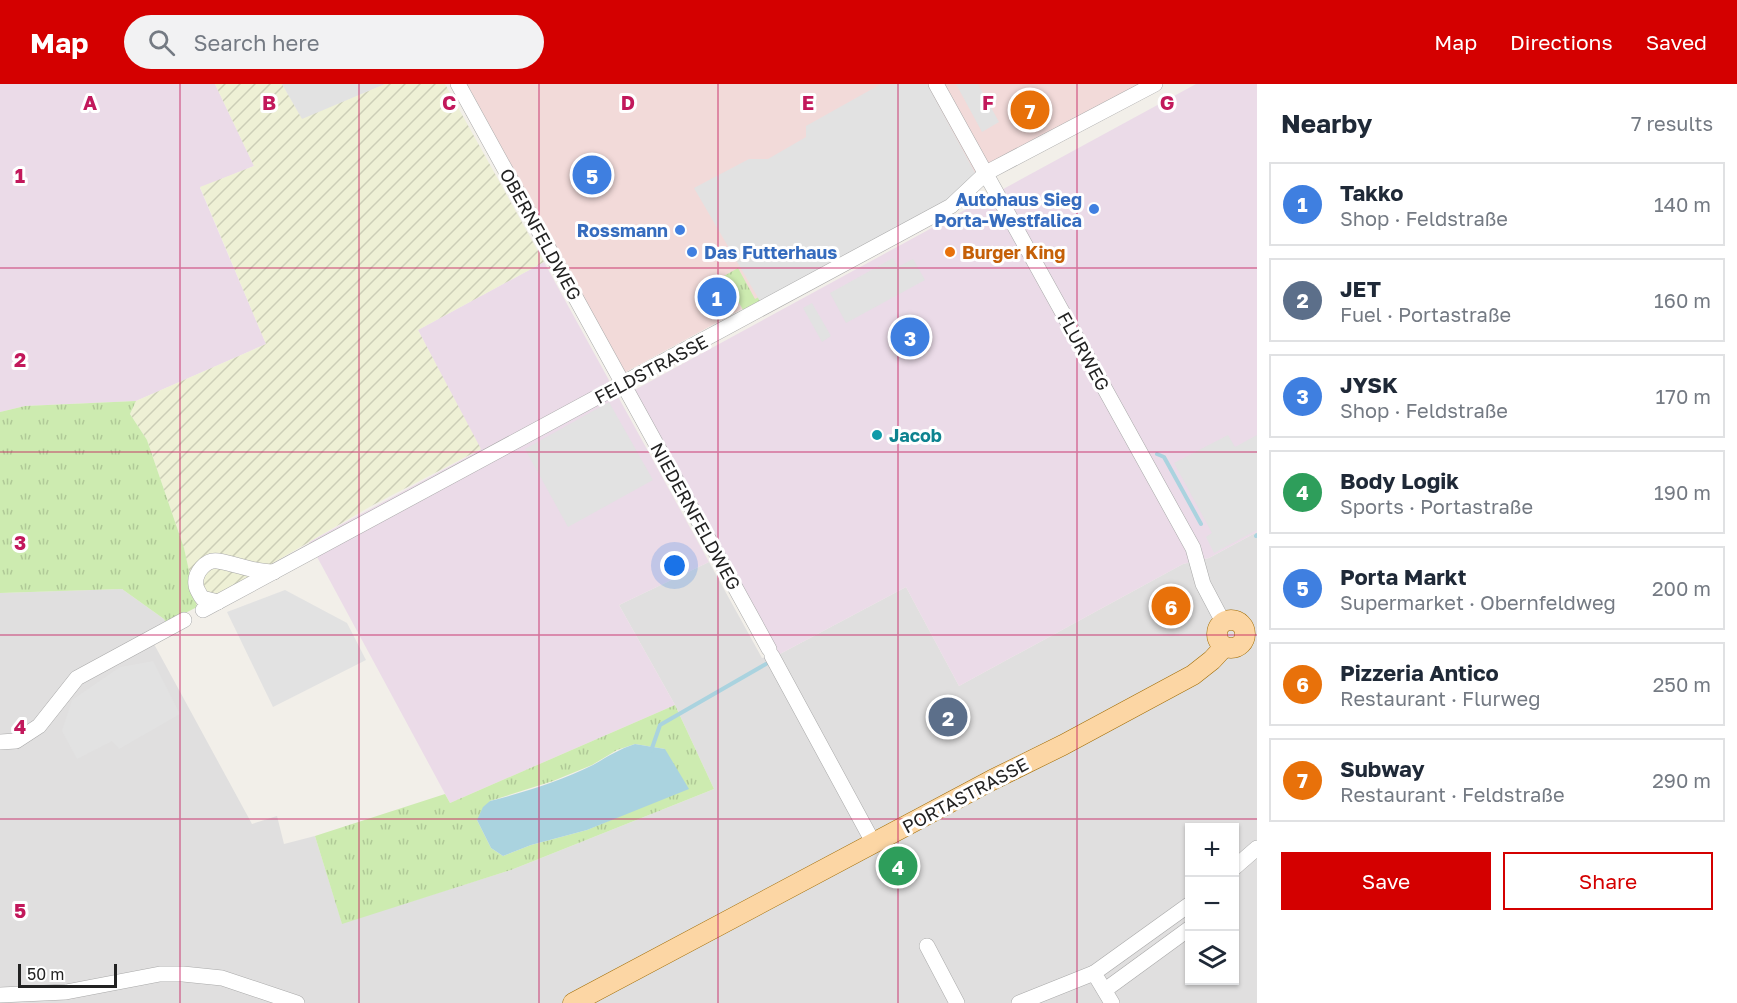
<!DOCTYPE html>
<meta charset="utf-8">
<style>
:root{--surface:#fff;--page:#f2f2f3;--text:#1f2937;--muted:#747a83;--line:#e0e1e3;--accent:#d40000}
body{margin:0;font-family:"Golos Text",sans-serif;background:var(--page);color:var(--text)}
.controls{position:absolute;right:18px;bottom:18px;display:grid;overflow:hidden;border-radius:0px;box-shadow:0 2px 4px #0004}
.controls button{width:54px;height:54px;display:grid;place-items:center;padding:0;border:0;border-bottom:2px solid var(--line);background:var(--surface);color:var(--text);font:30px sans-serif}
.scale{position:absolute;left:18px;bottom:15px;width:99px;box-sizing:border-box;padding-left:6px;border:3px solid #222;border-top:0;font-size:16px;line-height:21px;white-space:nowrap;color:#222;-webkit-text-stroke:4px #fff;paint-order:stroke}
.you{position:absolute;left:675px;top:482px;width:21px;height:21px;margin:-15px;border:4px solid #fff;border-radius:50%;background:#1a73e8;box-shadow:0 0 0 9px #1a73e833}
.badge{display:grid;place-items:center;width:39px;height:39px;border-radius:50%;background:var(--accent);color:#fff;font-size:20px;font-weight:700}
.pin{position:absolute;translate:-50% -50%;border:3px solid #fff;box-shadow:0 2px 6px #0006}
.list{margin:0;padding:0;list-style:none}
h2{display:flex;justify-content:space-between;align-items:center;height:78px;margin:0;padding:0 24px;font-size:26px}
h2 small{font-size:20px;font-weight:400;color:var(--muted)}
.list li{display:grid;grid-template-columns:39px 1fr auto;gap:18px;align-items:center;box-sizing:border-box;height:84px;margin:0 12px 12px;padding:0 12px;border:2px solid var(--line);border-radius:0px}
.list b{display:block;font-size:22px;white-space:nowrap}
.list p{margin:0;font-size:20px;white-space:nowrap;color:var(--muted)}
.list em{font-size:20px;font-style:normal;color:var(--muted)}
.actions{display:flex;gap:12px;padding:18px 24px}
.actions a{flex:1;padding:14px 0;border:2px solid var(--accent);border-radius:0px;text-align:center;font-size:21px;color:var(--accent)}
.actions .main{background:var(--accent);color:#fff}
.icon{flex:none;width:33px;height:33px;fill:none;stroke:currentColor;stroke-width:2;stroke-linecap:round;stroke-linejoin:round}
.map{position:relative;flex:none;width:1257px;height:919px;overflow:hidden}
header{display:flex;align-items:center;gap:36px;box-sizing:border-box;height:84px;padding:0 30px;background:var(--accent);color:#fff}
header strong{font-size:28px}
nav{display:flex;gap:33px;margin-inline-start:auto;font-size:21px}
.search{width:420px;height:54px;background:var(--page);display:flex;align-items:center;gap:15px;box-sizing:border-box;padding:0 21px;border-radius:33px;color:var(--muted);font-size:22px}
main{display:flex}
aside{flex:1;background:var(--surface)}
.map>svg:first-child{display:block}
.residential{fill:#e0dfdf;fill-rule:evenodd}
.commercial{fill:#f2dad9}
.industrial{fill:#ebdbe8}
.farmland{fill:url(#farmland-furrows)}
.grass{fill:url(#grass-tufts);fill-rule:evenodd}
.parking{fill:#e2e2e2}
.water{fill:#aad3df}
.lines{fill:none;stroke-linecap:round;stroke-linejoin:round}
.stream{stroke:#aad3df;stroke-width:4}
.minor-casing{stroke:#a9a9a9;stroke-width:16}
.major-casing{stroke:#a06b00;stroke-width:21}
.minor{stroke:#fff;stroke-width:15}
.major{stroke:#fcd6a4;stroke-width:20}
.grid{fill:none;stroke:#c2185b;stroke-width:1.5;stroke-opacity:0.55}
.shop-dot{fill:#3f7fe0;stroke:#fff;stroke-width:2}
.food-dot{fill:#e8710a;stroke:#fff;stroke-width:2}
.culture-dot{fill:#0f9aa8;stroke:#fff;stroke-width:2}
.labels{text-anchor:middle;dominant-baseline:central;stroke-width:6;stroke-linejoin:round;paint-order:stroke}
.shop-label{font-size:18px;font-weight:bold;fill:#366cbe;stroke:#fff;text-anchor:end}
.street-label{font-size:18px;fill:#222;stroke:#fff}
.food-label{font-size:18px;font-weight:bold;fill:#c56008;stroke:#fff;text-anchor:start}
.culture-label{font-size:18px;font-weight:bold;fill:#0d838f;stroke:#fff;text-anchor:start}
.grid-label{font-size:20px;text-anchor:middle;font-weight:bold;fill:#c2185b;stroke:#fff;stroke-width:6;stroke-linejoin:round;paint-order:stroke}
</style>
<header>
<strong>Map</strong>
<div class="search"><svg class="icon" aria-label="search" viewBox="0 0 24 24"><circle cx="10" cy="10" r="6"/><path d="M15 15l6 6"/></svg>Search here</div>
<nav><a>Map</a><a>Directions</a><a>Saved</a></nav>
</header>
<main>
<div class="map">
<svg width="1257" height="919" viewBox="0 0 1257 919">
<defs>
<pattern id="farmland-furrows" width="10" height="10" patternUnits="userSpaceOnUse" patternTransform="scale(1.5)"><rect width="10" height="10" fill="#eef0d5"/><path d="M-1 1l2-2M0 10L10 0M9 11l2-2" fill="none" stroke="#ccceb7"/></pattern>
<pattern id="grass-tufts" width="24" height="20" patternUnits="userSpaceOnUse" patternTransform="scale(1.5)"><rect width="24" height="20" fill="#cdebb0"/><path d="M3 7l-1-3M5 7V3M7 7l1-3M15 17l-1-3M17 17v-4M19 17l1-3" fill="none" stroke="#b0c997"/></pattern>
</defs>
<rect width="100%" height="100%" fill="#f2efe9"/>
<path class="residential" d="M1257,448V919H0V509L122,505L164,535L173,549L154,560L252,740L277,732L284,760L315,752L342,839L511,786L714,705L675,621L619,521L709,478L762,574L778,571L906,503L959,602L1183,480L1209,474ZM1190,744H1234V896H1190Z"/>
<path class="commercial" d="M467,0H1157L624,289Z"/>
<g class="industrial">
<path d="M0,0H215L254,82L200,104L266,260L136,317L25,322L0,328Z"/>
<path d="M1196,0H1257V448L1209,474L1183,480L959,602L906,503L778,571L629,309Z"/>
<path d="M544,178L709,478L619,521L675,621L450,719L309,458L480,366L418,246Z"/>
</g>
<path class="farmland" d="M215,0H282L302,34L385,0H445L544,178L418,246L481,365L373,421L197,523L184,464L147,356L130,330L136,317L266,260L200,103L254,82Z"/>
<g class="grass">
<path d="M738,184L755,215L772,206L774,209L743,226L724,192Z"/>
<path d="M136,317L130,330L147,356L184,464L197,523L166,539L164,535L122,505L0,509V328L25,322Z"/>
<path d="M675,621L714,705L511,786L342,840L315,752L445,710L450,719ZM635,660L665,665L632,727L587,746L531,761L503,772L491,764L477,736L490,717L553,697L592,681L617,666Z"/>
</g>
<g class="parking">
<path d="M282,0H385L302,35Z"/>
<path d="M881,0H927L980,98L761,219L694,104L749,75H768L806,53V42Z"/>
<path d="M956,0H978L999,38L982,48Z"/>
<path d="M893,174L898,183L913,175L925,196L846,239L830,209Z"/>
<path d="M812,219L831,252L822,258L803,224Z"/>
<path d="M609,318L653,396L568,443L525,365Z"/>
<path d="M1228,351L1235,363L1257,351V446L1214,469L1206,453L1212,449L1174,379Z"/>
<path d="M285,506L347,539L366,576L273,623L227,528Z"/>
<path d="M153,577L180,630L119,665L112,657L77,675L62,647L72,616L120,583Z"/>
</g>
<path class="water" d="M635,660L665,665L689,705L587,746L531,761L503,772L491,764L477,736L483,723L490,717C525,708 561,697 593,681C607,673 619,665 635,660Z"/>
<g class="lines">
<g class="stream">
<path d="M1157,370L1164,373L1201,440"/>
<path d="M1256,452L1257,451"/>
<path d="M651,667L660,641L766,580"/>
</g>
<g class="minor-casing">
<g id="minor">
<path d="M458,0L769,565"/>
<path d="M936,0L1193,464L1203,500L1223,538"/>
<path d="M218,518L202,514C200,510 196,505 196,501C194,489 206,475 218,477C238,480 251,488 274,488"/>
<path d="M203,526L951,122L986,89L1155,0"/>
<path d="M772,572L874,760"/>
<path d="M0,658L16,657L39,642L77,594L184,536"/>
<path d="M1234,784L1257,764"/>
<path d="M927,862L957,919"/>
<path d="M1105,906L1190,844"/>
<path d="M0,911L66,908L160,890H183L222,894L297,919"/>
<path d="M1019,919L1094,889"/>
<path d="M1112,919L1094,889L1190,820"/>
</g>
</g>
<g class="major-casing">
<g id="major">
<circle cx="1231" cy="550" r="14"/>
<path d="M573,919L992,696L1063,661L1193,591L1212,576L1224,563"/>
</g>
</g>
<use href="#minor" class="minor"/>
<use href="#major" class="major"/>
</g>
<path class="grid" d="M180,0V919M359,0V919M539,0V919M718,0V919M898,0V919M1077,0V919M0,184H1257M0,368H1257M0,551H1257M0,735H1257"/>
<g class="shop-dot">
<circle cx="1094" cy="125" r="6"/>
<circle cx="680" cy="146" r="6"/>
<circle cx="692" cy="168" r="6"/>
</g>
<circle class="food-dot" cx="950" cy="168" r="6"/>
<circle class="culture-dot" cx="877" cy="351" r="6"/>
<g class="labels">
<g class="shop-label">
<text x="1082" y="115">Autohaus Sieg<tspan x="1082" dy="21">Porta-Westfalica</tspan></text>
<text x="668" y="146">Rossmann</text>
<text x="704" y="168" text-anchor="start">Das Futterhaus</text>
</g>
<g class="street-label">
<text transform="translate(541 150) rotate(61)">OBERNFELDWEG</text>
<text transform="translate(1084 267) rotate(61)">FLURWEG</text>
<text transform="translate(651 285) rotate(-28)">FELDSTRASSE</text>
<text transform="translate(696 432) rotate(61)">NIEDERNFELDWEG</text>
<text transform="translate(965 711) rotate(-28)">PORTASTRASSE</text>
</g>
<g class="food-label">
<text x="962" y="168">Burger King</text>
</g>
<g class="culture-label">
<text x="889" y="351">Jacob</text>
</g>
</g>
<g class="grid-label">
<text x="90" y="26">A</text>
<text x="269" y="26">B</text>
<text x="449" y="26">C</text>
<text x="628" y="26">D</text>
<text x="808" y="26">E</text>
<text x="988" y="26">F</text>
<text x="1167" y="26">G</text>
<text x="20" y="99">1</text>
<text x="20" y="283">2</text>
<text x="20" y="466">3</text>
<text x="20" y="650">4</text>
<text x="20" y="834">5</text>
</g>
</svg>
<div class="controls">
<button>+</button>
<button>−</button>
<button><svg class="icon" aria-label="layers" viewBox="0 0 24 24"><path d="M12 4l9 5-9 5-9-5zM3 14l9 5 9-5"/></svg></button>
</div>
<div class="scale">50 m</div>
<div class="you"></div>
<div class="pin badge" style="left:717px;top:213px;background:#3f7fe0">1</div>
<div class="pin badge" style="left:948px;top:633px;background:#5c6f8a">2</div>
<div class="pin badge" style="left:910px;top:253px;background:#3f7fe0">3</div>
<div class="pin badge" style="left:898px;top:782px;background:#2e9e5b">4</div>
<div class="pin badge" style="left:592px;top:91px;background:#3f7fe0">5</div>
<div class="pin badge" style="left:1171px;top:522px;background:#e8710a">6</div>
<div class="pin badge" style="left:1030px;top:26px;background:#e8710a">7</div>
</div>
<aside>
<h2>Nearby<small>7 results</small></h2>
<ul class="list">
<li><span class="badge" style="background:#3f7fe0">1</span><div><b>Takko</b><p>Shop · Feldstraße</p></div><em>140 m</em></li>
<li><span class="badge" style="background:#5c6f8a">2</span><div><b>JET</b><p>Fuel · Portastraße</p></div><em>160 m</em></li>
<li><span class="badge" style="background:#3f7fe0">3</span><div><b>JYSK</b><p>Shop · Feldstraße</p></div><em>170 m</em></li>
<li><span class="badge" style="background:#2e9e5b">4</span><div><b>Body Logik</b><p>Sports · Portastraße</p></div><em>190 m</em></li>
<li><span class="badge" style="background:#3f7fe0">5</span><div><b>Porta Markt</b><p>Supermarket · Obernfeldweg</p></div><em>200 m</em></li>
<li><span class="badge" style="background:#e8710a">6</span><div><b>Pizzeria Antico</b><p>Restaurant · Flurweg</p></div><em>250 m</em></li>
<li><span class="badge" style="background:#e8710a">7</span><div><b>Subway</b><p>Restaurant · Feldstraße</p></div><em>290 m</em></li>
</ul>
<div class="actions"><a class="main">Save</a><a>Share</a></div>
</aside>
</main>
